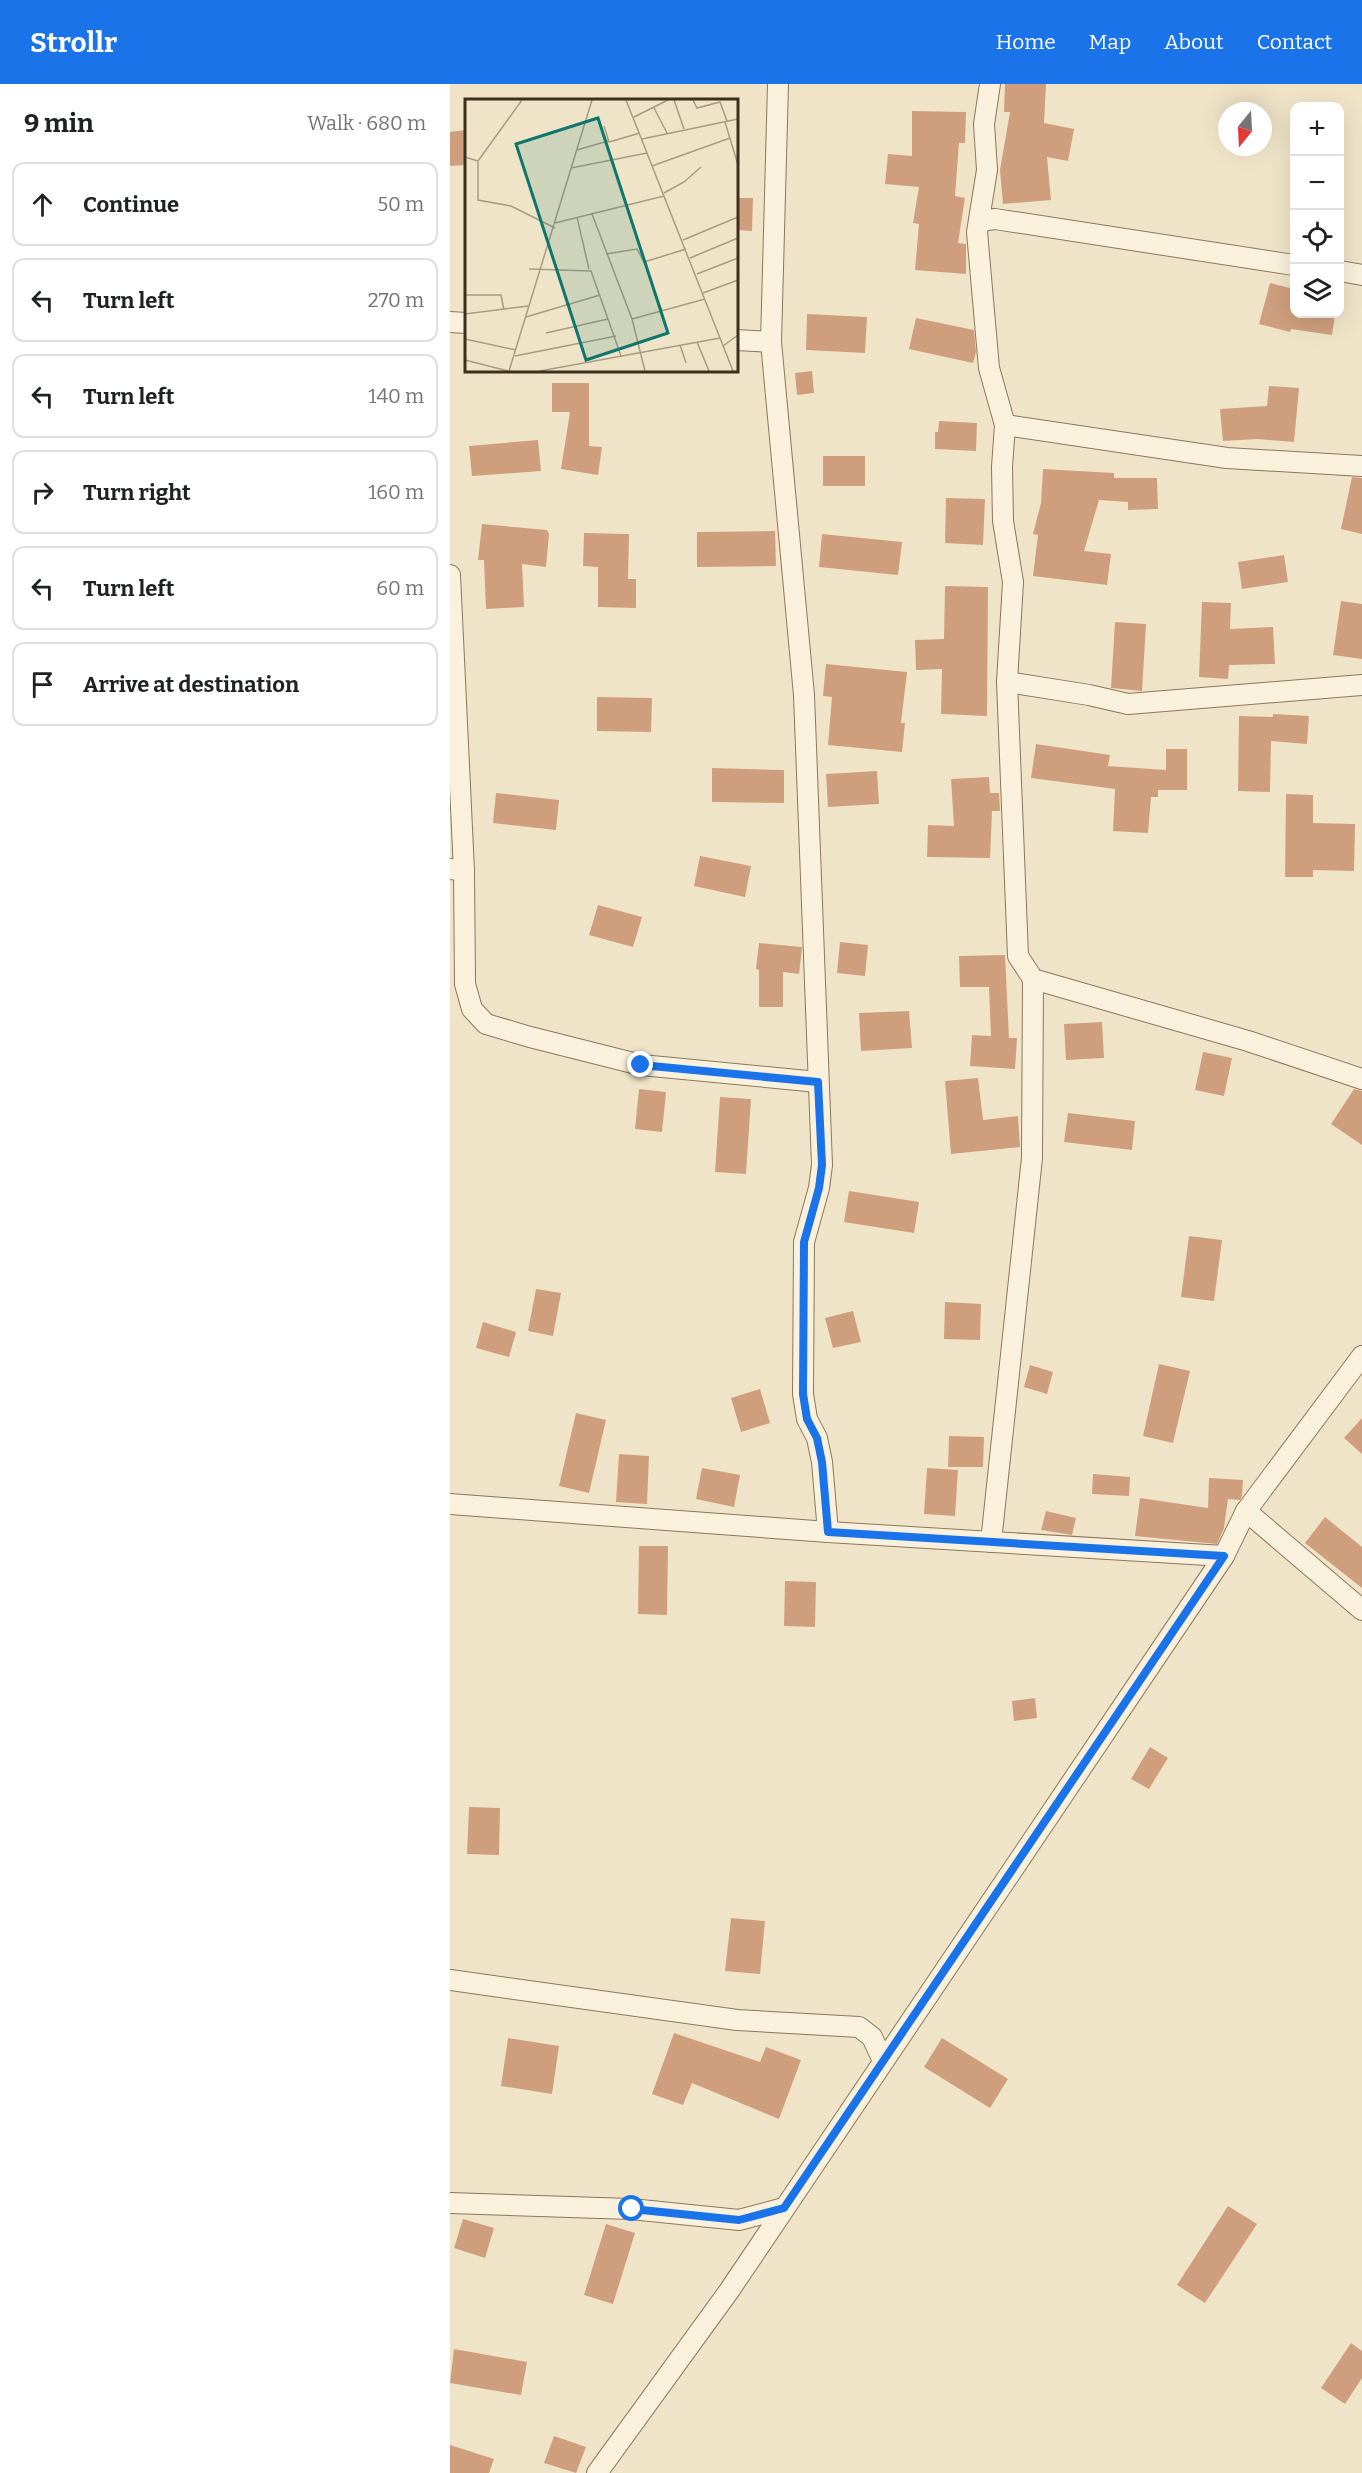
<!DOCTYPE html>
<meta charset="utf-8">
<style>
:root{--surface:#fff;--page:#f2f2f2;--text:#202124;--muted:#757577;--line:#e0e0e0;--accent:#1a73e8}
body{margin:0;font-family:Bitter,serif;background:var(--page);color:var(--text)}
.controls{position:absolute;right:18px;top:18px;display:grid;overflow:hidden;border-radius:12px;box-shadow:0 6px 24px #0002}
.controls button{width:54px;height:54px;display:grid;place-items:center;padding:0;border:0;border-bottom:2px solid var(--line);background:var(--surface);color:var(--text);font:30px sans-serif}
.compass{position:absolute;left:768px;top:18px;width:54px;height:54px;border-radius:50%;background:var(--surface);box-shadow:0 6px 24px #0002;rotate:198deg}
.stop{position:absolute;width:18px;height:18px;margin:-14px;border:4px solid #1a73e8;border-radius:50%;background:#fff}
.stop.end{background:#1a73e8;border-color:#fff;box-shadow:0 2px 6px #0008}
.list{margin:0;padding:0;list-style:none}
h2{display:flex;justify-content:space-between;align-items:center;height:78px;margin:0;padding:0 24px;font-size:26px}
h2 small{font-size:20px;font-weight:400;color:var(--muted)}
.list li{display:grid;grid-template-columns:39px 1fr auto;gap:18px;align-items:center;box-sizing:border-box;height:84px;margin:0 12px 12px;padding:0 12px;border:2px solid var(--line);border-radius:12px}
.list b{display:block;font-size:22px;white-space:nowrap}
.list em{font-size:20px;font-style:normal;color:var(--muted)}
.icon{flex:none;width:33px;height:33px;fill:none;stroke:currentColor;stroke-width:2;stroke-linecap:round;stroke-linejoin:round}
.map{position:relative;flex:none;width:912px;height:2389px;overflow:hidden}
header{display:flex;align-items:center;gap:36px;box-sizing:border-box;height:84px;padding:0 30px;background:var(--accent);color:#fff}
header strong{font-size:28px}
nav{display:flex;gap:33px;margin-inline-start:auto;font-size:21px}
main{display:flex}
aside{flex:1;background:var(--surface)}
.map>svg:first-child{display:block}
.building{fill:#cf9f7d}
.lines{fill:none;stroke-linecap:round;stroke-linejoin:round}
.minor-casing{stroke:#8d765c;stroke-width:22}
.minor{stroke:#faf1dc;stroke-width:20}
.route{stroke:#1a73e8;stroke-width:8}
.inset-road{fill:none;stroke:#a89b85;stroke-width:1.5}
.view{fill:#0f766e;fill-opacity:0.15;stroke:#0f766e;stroke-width:3}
.inset-edge{fill:none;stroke:#3d2e20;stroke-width:3}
</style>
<header>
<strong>Strollr</strong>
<nav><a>Home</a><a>Map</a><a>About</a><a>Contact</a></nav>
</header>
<main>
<aside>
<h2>9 min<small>Walk · 680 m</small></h2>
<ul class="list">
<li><svg class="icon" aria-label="ahead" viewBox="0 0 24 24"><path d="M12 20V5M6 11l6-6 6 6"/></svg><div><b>Continue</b></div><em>50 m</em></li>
<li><svg class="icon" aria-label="left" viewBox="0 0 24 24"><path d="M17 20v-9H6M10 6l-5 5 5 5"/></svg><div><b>Turn left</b></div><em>270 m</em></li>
<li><svg class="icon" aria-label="left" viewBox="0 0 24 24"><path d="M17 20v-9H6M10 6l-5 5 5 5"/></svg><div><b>Turn left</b></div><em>140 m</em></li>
<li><svg class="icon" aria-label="right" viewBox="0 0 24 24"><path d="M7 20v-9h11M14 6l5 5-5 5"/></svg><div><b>Turn right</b></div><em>160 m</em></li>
<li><svg class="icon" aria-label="left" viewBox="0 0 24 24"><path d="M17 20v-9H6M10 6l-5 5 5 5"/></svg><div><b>Turn left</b></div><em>60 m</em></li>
<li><svg class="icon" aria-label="arrive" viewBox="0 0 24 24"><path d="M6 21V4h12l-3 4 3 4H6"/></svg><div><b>Arrive at destination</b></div></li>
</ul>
</aside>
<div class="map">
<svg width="912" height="2389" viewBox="0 0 912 2389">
<rect width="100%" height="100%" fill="#f0e4c8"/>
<g class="building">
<path d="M555,0H596L594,39L624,45L618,77L597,73L601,116L553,120L550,86L560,28H554Z"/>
<path d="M462,27L516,28L515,59H509L505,112L515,114L508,159L516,160V190L465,186L469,140L463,139L469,103L435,100L438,70L462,72Z"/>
<path d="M16,46V81L0,82V48Z"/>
<path d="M286,114H303L302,147L286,146Z"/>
<path d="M820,199L844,205V230H885L882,251L841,245L840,248L809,240Z"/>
<path d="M357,230L417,233L415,269L356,266Z"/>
<path d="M466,234L524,246L526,268L523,279L459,265Z"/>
<path d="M362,287L364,309L347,311L345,289Z"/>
<path d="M102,299H139V362L152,363L148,391L111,385L120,328H102Z"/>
<path d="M819,302L849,304L844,358L807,355L773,357L770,325L817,322Z"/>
<path d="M489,337L527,339L526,367L485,365V348H488Z"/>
<path d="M88,356L91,387L22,392L19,362Z"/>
<rect x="373" y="372" width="42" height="30"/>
<path d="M593,385L664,389V394H707L708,425L678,426V418L649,416L634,467L661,470L657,501L583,492L588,451L583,450L591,419Z"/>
<path d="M902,393L912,394V450L891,445Z"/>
<path d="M496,414L535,415L533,461L495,459Z"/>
<path d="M32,440L97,446L99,450L96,483L72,480L74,523L36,525L34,476H28Z"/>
<path d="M325,447L326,482L247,483V448Z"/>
<path d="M134,449L179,450L178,495H186V524L148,523V483L133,482Z"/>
<path d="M372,450L452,458L448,491L369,483Z"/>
<path d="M834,471L838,498L792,505L788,478Z"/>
<path d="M495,502L538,503L537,632L491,630L492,585L466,586L465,556L494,555Z"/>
<path d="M891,517L912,520V575L883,571Z"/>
<path d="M752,518L781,519L780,545L823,543L825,580L779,581L778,595L749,593Z"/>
<path d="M665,538L696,540L692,607L661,604Z"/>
<path d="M376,580L457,588L451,639H455L452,668L378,661L382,613L373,612Z"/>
<path d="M147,613L202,614L201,648L147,647Z"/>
<path d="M823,630L859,632L857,660L821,657L820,708L788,707L789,632L823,633Z"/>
<path d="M586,660L660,671L658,682L716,686V665H737V706H708V713H701L698,749L663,747L665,705L581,694Z"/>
<path d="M262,684L334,686V719L262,718Z"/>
<path d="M427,687L429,720L378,723L376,690Z"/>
<path d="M539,693L540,709H549L550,727H542L540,774L477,773L478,741L504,742L501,695Z"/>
<path d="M46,709L109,716L106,746L43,739Z"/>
<path d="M836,710L863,711V739L905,740L904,787L863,786V793H835Z"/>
<path d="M250,772L301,782L295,813L244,802Z"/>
<path d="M148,821L192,833L183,863L139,851Z"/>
<path d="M390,858L418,861L415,892L387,889Z"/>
<path d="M309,859L352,863L349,890L333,888V923H309V886L306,885Z"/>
<path d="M555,871L559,954H567L565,985L520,982L522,951L541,952L539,903H510L509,872Z"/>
<path d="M459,927L462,964L411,967L409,929Z"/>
<path d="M652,938L654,974L616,976L614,940Z"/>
<path d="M753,968L782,974L774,1012L745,1006Z"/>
<path d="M528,994L533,1036L568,1032L570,1063L501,1070L495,997Z"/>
<path d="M189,1005L216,1008L212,1048L185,1045Z"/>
<path d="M904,1005L912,1007V1061L881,1040Z"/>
<path d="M270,1013L301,1015L296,1090L265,1088Z"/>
<path d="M618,1029L685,1037L682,1066L614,1058Z"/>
<path d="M399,1107L469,1118L464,1149L394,1138Z"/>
<path d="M739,1152L772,1156L764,1217L731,1213Z"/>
<path d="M86,1205L111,1209L103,1252L78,1247Z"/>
<path d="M495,1218L531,1220L530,1256L494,1255Z"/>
<path d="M403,1227L411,1258L383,1264L375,1234Z"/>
<path d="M33,1238L66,1248L59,1273L26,1264Z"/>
<path d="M709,1280L740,1287L723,1359L693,1352Z"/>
<path d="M580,1281L603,1288L597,1310L574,1303Z"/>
<path d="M310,1305L320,1339L291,1348L281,1314Z"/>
<path d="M126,1329L156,1336L139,1409L109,1402Z"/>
<path d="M912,1334V1370L894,1354Z"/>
<path d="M499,1352L534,1353L533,1383H498Z"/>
<path d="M169,1370L199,1372L197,1420L166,1418Z"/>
<path d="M252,1384L290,1391L284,1423L246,1415Z"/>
<path d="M477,1384L508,1386L505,1432L474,1430Z"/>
<path d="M643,1390L680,1393L679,1412L642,1410Z"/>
<path d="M759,1394L793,1396L792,1412L790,1416L778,1415L774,1444L767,1460L685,1452L690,1414L758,1424Z"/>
<path d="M596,1427L626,1434L622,1451L591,1446Z"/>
<path d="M875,1433L912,1463V1504L855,1459Z"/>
<path d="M189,1462H218L217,1531L188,1530Z"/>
<path d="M335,1497L366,1498L365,1543L334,1542Z"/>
<path d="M585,1614L587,1634L564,1637L562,1617Z"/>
<path d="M700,1663L718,1674L699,1705L681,1695Z"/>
<path d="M19,1723L50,1724L49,1771L17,1770Z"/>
<path d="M281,1834L315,1837L310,1890L275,1887Z"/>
<path d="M224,1949L310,1978L316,1963L351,1976L329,2035L242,1999L233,2021L202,2010Z"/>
<path d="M58,1954L109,1962L102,2010L51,2002Z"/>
<path d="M492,1954L558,1995L540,2024L474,1983Z"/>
<path d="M778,2122L807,2140L755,2219L727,2201Z"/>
<path d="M13,2135L44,2144L35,2174L4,2164Z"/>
<path d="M156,2140L185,2149L163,2220L134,2211Z"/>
<path d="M901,2259L912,2267V2294L895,2320L871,2304Z"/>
<path d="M4,2265L77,2278L71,2311L0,2299Z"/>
<path d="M104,2352L136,2363L126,2389L94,2379Z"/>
<path d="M0,2361L44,2375L39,2389H0Z"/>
</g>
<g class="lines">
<g class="minor-casing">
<g id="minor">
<path d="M328,0L321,258L354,611L372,1081L369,1104L354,1158L353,1310L357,1335L367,1354L372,1378L378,1448"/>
<path d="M540,0L534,40L537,86L527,148L539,284L555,341L552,383L553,437L563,498L557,598L568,872L583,895L798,957L912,995"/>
<path d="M530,137L545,135L844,181"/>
<path d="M890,187L912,191"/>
<path d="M0,238L16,239"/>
<path d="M286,256L321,258"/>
<path d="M555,341L777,374L912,382"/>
<path d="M0,491L14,787"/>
<path d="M557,598L639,611L678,620L912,601"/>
<path d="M0,785L14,787L15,900L22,925L36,940L80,953L191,981L368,998"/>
<path d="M0,1420L378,1448L774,1472"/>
<path d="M796,1427L912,1526"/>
<path d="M541,1458L582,1074L583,895"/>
<path d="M0,1896L287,1936L409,1943L422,1953L433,1977"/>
<path d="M0,2119L181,2125L289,2136L334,2124"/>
<path d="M147,2389L279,2207L774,1472L796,1427L912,1272"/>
</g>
</g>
<use href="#minor" class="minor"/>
</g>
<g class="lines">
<path class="route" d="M182,2125L289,2136L334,2124L774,1472L378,1448L372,1378L367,1354L357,1335L353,1310L354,1158L369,1104L372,1081L368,998L191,981"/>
</g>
<g transform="translate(15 15)">
<rect width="273" height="273" fill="#f0e4c8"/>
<path class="inset-road" d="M161,1L268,272M209,1L219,30M228,1L232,9L255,3L262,22M189,9L202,34M169,18L203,1M260,23L273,66M139,27L144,43L175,34M177,40L273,20M112,51L143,42M0,58L13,62V101L46,107L90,129M13,62L57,1M187,67L265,39M106,69L182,54M199,94L219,83L236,68M127,115L167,220L180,272M112,118L124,170M90,124L199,97M218,141L273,118M141,155L172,150L179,163L221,150M225,159L273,139M179,163L197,212M64,170L126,172L156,257M232,175L273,159M238,194L273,181M0,196H36L39,211M0,215L63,207M61,218L135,196M167,220L240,200M81,234L143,220M0,240L51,251M232,243L244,272M215,246L221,264M258,247L273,236M50,257L151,237M0,261L43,272M44,272L127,1M75,272L255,239"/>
<path class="view" d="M133,19L203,234L121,261L51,45Z"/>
<rect width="273" height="273" class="inset-edge"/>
</g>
</svg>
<div class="controls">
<button>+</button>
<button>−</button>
<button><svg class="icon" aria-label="locate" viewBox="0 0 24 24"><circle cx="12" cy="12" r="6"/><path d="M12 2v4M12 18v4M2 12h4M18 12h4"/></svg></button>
<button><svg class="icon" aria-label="layers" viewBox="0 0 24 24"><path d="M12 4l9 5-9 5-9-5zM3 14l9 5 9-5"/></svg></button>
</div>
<svg class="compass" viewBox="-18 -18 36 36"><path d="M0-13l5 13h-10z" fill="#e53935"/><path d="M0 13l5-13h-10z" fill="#757577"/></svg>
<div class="stop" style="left:182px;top:2125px"></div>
<div class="stop end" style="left:191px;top:981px"></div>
</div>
</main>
